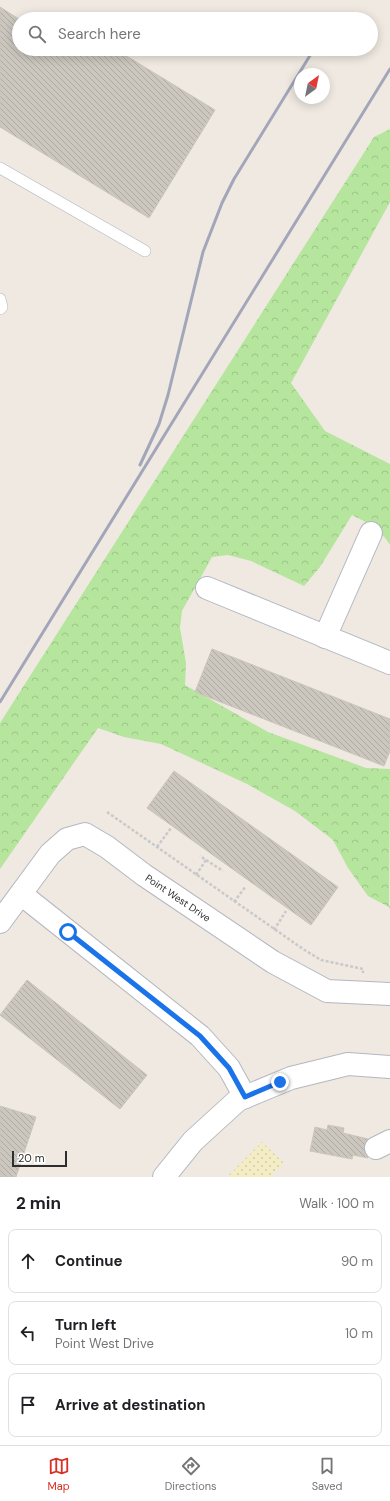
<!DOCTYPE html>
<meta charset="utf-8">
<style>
:root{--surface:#fff;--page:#f6f6f6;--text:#202124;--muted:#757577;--line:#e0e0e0;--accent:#d93025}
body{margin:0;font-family:"DM Sans",sans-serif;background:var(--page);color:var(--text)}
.compass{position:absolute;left:294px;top:68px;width:36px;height:36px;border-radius:50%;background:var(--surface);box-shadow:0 2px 10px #0003;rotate:33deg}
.scale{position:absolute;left:12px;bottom:10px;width:55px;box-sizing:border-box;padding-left:4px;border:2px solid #2e2e2e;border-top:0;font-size:11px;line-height:14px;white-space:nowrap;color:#2e2e2e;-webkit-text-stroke:3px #fff;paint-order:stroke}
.stop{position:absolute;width:12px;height:12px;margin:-9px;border:3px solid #1a73e8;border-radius:50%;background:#fff}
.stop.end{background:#1a73e8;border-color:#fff;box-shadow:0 1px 4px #0008}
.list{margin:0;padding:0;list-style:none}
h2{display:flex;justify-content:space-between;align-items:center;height:52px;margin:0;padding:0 16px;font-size:17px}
h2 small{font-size:13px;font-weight:400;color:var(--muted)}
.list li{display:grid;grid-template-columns:26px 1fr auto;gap:12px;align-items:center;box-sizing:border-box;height:64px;margin:0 8px 8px;padding:0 8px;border:1px solid var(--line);border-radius:8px}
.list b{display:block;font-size:15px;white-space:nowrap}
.list p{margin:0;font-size:13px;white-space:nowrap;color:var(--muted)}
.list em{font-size:13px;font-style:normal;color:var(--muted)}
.icon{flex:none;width:22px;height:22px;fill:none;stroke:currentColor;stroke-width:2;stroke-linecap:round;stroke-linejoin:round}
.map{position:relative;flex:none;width:390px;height:1177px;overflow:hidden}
.search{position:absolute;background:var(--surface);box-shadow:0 2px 10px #0003;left:12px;right:12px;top:12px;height:44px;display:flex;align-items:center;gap:10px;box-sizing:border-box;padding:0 14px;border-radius:22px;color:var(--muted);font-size:15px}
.sheet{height:268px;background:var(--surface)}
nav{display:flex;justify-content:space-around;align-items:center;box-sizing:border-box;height:56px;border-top:1px solid var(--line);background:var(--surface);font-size:11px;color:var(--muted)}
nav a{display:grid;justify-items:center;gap:2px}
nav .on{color:var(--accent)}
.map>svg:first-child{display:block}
.forest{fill:url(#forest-crowns)}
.sand{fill:url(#sand-dots)}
.building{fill:url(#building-back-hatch);stroke:#cbc5ba}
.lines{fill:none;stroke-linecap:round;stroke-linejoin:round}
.service-casing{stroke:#b4b7c1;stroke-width:12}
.minor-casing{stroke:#b4b7c1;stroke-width:24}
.path{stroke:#c9c9c9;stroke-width:2.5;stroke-dasharray:3 2;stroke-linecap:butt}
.service{stroke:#fff;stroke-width:11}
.minor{stroke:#fff;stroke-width:22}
.rail{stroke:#a3a6b8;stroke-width:3}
.route{stroke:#1a73e8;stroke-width:5}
.labels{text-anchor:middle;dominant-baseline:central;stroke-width:3;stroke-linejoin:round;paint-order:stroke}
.street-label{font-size:10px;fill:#2e2e2e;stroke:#fff}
</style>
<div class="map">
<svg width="390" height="1177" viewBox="0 0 390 1177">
<defs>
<pattern id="forest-crowns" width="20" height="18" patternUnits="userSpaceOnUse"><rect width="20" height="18" fill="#b6e59e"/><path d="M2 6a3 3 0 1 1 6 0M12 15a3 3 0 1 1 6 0" fill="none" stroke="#9dc588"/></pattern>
<pattern id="sand-dots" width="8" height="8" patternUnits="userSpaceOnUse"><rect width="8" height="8" fill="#f3ecc5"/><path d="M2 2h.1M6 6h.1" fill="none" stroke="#d1cbaa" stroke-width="1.8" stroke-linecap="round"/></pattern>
<pattern id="building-back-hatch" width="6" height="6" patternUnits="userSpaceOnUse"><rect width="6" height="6" fill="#cbc7bf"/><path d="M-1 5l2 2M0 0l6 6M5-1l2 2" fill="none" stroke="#afaba4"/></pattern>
</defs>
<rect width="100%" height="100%" fill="#efe9e1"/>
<path class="forest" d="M390,129V202L291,383L325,431L390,464V545C382,530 366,522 352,515L320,567L304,586L251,561L228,555L212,557L182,611L180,628L186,663L185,685L268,732L366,768L390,769L389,907L368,896L348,868L333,840L295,811L247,784L161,744L124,737L98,728L0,869V723L374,137Z"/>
<path class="sand" d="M262,1142L284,1163L270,1177H231L229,1175Z"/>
<g class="building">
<path d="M0,7L19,19V49H115L215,110L149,218L0,127Z"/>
<path d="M212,649L390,719V751L384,766L195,692Z"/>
<path d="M174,771L338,887L311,925L147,808Z"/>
<path d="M27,980L147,1075L120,1109L0,1015Z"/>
<path d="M0,1106L36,1117L16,1177H0Z"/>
<path d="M328,1125L344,1128L343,1133L368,1139L364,1148L368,1158L353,1155L352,1159L310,1151L315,1127L327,1130Z"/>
</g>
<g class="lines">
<g class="service-casing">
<g id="service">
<path d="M0,168L145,251"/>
<path d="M0,299L2,307L0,309"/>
</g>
</g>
<g class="minor-casing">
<g id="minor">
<path d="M207,588L390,663"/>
<path d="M325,637L371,533"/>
<path d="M21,894L200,1036L229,1068L245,1097"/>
<path d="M0,922L50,854L67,839L85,834L107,847L144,875L273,962L327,991L390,994"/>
<path d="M376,1148L390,1141"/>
<path d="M164,1177L193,1141L238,1100L291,1078L348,1064L390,1067"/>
</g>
</g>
<g class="path">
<path d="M107,812L303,949L321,960L363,969V973"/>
<path d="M157,847L171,828"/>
<path d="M206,860L223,871"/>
<path d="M196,875L206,860L200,856"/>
<path d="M234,902L246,886"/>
<path d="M389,907H390"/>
<path d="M274,930L286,911"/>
</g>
<use href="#service" class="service"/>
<use href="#minor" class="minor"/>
<g class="rail">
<path d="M333,19L336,14"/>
<path d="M140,465L159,424L168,395L203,252L222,203L234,179L314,49"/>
<path d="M0,702L390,69"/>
</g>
</g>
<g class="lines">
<path class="route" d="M68,932L200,1036L229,1068L245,1097L280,1082"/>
</g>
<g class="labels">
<g class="street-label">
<text transform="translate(178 898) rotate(34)">Point West Drive</text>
</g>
</g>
</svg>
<svg class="compass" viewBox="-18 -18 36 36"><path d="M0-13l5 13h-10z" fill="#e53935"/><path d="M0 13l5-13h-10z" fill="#757577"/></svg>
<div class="scale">20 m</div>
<div class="stop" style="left:68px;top:932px"></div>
<div class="stop end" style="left:280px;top:1082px"></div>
<div class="search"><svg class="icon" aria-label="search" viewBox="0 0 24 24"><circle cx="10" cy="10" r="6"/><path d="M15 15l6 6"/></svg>Search here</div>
</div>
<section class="sheet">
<h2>2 min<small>Walk · 100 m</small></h2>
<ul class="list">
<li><svg class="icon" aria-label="ahead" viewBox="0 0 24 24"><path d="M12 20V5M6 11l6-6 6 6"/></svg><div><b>Continue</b></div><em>90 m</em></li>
<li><svg class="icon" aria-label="left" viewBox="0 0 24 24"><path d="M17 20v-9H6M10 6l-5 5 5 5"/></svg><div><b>Turn left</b><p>Point West Drive</p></div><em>10 m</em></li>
<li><svg class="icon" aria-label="arrive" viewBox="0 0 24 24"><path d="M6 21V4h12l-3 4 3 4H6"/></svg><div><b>Arrive at destination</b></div></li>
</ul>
</section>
<nav>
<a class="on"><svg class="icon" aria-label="map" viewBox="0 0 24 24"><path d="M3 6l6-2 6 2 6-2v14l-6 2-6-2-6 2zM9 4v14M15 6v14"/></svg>Map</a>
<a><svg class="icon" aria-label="directions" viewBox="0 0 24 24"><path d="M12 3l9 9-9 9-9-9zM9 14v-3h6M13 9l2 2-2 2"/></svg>Directions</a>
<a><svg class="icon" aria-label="saved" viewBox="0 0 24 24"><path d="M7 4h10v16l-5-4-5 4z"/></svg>Saved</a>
</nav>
